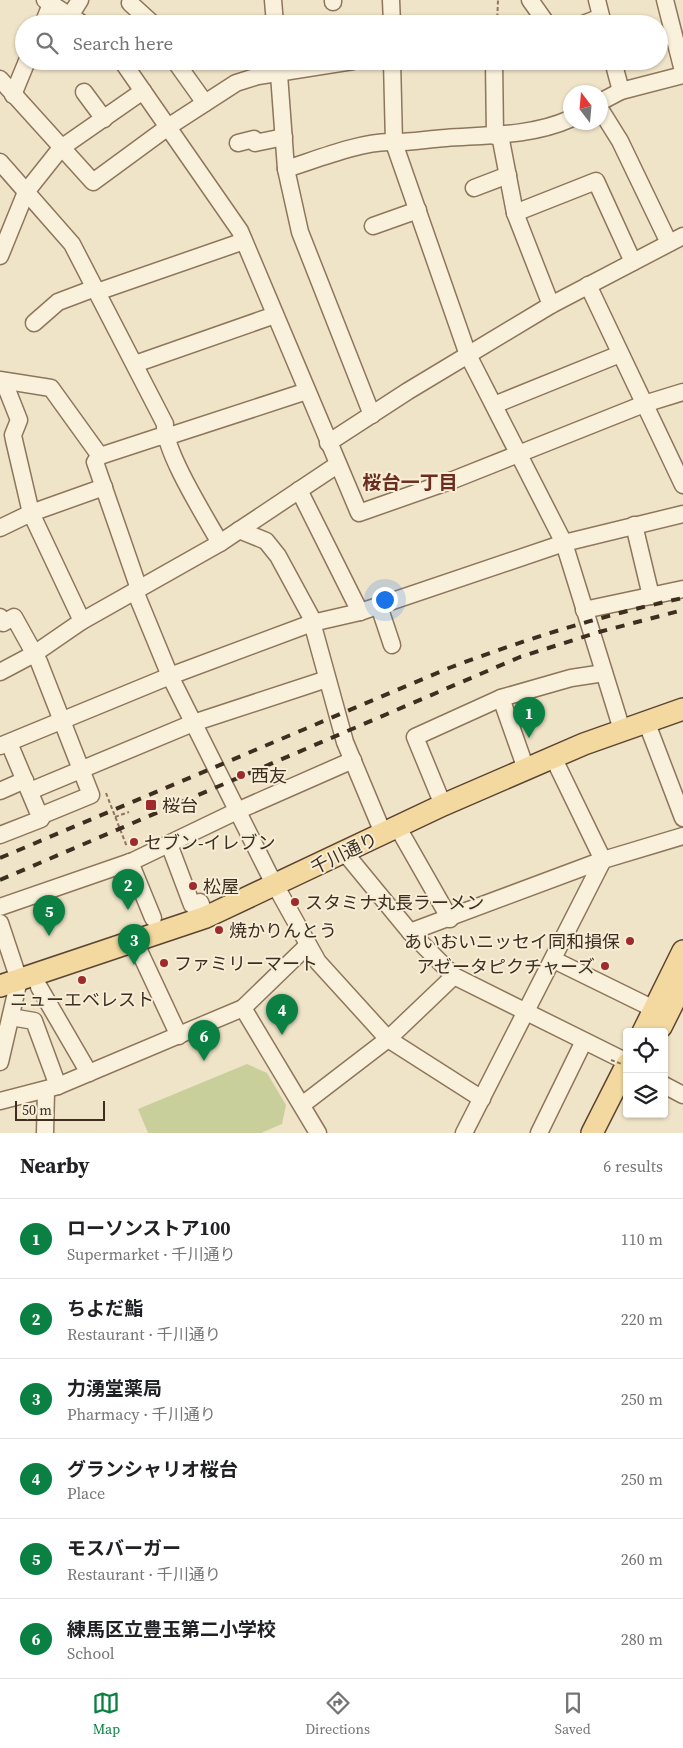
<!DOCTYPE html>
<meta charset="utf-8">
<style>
:root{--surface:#fff;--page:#f6f6f6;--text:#202124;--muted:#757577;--line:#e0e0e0;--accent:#0b8043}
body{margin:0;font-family:"Source Serif 4","Noto Sans JP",serif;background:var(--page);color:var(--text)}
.controls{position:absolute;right:15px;bottom:15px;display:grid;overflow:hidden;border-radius:5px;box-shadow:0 1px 4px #0004}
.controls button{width:45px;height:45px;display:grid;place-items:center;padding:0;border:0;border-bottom:1px solid var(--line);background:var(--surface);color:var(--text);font:25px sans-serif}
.compass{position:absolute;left:563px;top:85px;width:45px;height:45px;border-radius:50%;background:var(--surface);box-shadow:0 1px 4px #0004;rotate:344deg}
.scale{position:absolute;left:15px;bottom:12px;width:90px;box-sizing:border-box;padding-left:5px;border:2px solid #3d2e20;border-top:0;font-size:14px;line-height:18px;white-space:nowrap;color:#3d2e20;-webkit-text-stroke:4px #f7eed8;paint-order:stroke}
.you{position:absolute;left:384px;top:599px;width:18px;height:18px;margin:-12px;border:4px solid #fff;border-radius:50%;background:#1a73e8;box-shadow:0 0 0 8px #1a73e833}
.badge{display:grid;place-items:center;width:32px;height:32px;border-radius:50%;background:var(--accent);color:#fff;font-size:16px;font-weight:700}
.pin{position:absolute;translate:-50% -41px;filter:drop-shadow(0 1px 2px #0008)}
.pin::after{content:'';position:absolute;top:26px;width:18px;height:15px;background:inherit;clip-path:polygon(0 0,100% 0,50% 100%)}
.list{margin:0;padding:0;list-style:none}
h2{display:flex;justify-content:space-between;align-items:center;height:65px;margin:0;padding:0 20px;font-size:21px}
h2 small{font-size:16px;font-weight:400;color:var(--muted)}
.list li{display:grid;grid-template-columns:32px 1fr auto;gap:15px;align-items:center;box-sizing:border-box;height:80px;padding:0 20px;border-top:1px solid var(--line)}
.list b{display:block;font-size:19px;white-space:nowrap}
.list p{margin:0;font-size:16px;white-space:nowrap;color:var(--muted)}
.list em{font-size:16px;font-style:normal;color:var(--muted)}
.icon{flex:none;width:28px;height:28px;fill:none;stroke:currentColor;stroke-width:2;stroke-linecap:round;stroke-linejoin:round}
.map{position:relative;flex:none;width:683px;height:1133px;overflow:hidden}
.search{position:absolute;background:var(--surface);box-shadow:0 1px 4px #0004;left:15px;right:15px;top:15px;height:55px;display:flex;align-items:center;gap:12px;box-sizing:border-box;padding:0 18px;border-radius:28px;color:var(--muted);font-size:19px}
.sheet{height:545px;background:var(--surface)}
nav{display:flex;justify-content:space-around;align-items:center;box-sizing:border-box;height:70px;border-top:1px solid var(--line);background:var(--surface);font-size:14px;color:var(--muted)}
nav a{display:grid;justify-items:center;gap:2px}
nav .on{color:var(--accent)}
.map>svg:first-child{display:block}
.green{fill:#c9cf9b}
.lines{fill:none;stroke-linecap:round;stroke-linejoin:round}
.minor-casing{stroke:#8d765c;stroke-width:19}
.major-casing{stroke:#5b4430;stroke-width:24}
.path{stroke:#8d765c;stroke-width:2;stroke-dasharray:4 2.5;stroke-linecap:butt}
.minor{stroke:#faf1dc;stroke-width:16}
.major{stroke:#f3d9a0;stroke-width:21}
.rail{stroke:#3d2e20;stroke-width:4;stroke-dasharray:9 9;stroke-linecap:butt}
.path-bridge{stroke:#8d765c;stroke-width:2;stroke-dasharray:4 2.5;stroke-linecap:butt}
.poi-dot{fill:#9e2a2b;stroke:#f7eed8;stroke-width:2}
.labels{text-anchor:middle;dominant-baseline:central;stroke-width:4;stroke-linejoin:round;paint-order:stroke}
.poi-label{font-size:18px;fill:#3d2e20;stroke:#f7eed8;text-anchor:start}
.street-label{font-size:18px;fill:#3d2e20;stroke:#f7eed8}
.neighbourhood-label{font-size:19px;font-weight:bold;fill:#6b2e1e;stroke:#f7eed8}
</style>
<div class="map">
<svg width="683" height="1133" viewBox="0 0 683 1133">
<rect width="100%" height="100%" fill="#f0e4c8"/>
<path class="green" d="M247,1064L267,1073L286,1105L282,1124L261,1133H148L138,1109Z"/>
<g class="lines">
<g class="minor-casing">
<g id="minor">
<path d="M45,0L83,24"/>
<path d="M131,0L130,3L153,24"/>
<path d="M273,0L275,24"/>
<path d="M333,0V2"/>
<path d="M391,0L392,24"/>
<path d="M530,0L547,24"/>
<path d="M597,0L603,24"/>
<path d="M665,0L683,71"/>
<path d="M70,16L80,0"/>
<path d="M43,24L51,4"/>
<path d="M583,24L601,17"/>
<path d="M122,61L240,231L359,513L453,480L644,404L683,392"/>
<path d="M175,61L205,103"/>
<path d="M278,61L286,169L300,232L372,415"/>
<path d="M392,61L394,143L468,355L564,543L622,730"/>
<path d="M494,61L495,136"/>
<path d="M613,61L621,91"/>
<path d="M0,79L93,182L168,127L236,83L258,76L353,61"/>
<path d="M84,92L104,119"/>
<path d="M13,95L27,61"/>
<path d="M600,102L621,91L683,75"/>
<path d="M600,109L620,141L669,243"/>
<path d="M500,135L515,213L551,305"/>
<path d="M238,143L254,139L255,143L284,137"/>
<path d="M0,162L72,244L165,424C163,450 206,518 220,543"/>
<path d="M286,169C315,160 360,142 389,142C408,143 427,139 446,138C487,135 532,136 570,119"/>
<path d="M474,188L508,175"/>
<path d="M515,213L596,181L633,262"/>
<path d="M373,226L418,210"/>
<path d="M0,256L26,192L61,148L143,91"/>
<path d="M588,285L683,485"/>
<path d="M97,292L244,241"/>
<path d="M34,323L58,302L95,288"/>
<path d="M135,364L275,315"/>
<path d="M0,380L51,388L100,456"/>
<path d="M4,382L19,420L13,435L14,440L31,513L82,621"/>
<path d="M494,405L620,354"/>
<path d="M328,443L408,391L551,305L683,236"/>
<path d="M299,490L360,612"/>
<path d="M634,525L651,596"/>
<path d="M0,528L31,513L104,487"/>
<path d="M239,530L266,541L278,556L310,615L345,742L383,833"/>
<path d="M139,589L95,462L100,456L158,437H166L307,391"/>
<path d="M135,591L170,676L269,874L318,962L388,1039L482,1099"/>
<path d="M379,606L392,645"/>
<path d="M584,610L683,589"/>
<path d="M0,617L3,623L14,617L39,662L91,795L40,816"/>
<path d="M0,672L34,654L82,621L220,543L337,465"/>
<path d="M501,698L526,769"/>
<path d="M646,721L683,818"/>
<path d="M0,746L170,676L312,623L360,612L564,543L683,514"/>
<path d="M0,791L25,780"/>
<path d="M30,791L193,723L327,679"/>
<path d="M443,805L415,737L501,698L571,678L604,673"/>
<path d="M397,826L450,919"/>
<path d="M0,835L41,819L9,743"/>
<path d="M169,844L192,905L200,902L206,917"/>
<path d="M345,853L410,932L454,976L627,1062"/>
<path d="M130,862L153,918"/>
<path d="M0,907L133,861L237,811L353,760"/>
<path d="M0,923L19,980L0,1062"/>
<path d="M410,932L603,860L683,836"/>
<path d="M135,942L179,1036"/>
<path d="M554,960L654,1009"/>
<path d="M39,987L89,1073"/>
<path d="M243,1008L318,1133"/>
<path d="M11,1017L34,1021L58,1086"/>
<path d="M664,1085L683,1095"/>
<path d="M0,1101L58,1086L243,1008L307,946"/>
<path d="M302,1105L388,1039L454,976"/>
<path d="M45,1133L46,1091"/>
<path d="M464,1133L603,860L553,757"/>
<path d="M539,1133L584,1041"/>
</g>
</g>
<g class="major-casing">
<g id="major">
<path d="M0,986L206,917L443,805L584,744L683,709"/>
<path d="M661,1027L683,983"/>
<path d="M643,1032L683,951"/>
<path d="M592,1133L627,1064"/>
</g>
</g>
<g class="path">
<path d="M497,24L498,0"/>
<path d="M106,793L127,847"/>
<path d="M115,817L129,812"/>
</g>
<use href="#minor" class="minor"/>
<use href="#major" class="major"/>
<g class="rail">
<path d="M0,858L449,668C526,639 603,615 683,598"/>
<path d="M0,880L520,657L599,632L683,610"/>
</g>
<path class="path-bridge" d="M611,1060L627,1066"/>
</g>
<g class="poi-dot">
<circle cx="241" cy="775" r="5"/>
<rect x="145" y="799" width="12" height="12" rx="2.5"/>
<circle cx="134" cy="842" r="5"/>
<circle cx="193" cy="886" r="5"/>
<circle cx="295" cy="902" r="5"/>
<circle cx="219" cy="930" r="5"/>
<circle cx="630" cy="941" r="5"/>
<circle cx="164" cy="963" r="5"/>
<circle cx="605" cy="966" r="5"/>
<circle cx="82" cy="980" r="5"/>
</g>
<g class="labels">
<g class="poi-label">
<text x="251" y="775">西友</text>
<text x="162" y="805">桜台</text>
<text x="144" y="842">セブン-イレブン</text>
<text x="203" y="886">松屋</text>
<text x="305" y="902">スタミナ丸長ラーメン</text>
<text x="229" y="930">焼かりんとう</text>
<text x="620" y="941" text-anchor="end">あいおいニッセイ同和損保</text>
<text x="174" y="963">ファミリーマート</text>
<text x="595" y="966" text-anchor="end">アゼータピクチャーズ</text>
<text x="82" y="999" text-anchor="middle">ニューエベレスト</text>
</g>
<g class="street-label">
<text transform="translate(344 853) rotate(-26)">千川通り</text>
</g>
<g class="neighbourhood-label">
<text x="410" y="482">桜台一丁目</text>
</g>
</g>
</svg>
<div class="controls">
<button><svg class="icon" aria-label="locate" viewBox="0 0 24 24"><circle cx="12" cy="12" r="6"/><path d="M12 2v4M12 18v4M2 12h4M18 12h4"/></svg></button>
<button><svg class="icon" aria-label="layers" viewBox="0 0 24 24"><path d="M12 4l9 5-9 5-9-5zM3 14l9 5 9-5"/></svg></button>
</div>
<svg class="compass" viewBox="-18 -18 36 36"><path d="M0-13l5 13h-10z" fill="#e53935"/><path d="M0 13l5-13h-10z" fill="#757577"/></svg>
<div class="scale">50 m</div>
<div class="you"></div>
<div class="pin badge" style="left:529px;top:738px">1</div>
<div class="pin badge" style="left:128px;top:910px">2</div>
<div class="pin badge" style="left:134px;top:965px">3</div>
<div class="pin badge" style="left:282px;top:1035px">4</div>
<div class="pin badge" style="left:49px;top:936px">5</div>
<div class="pin badge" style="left:204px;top:1061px">6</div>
<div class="search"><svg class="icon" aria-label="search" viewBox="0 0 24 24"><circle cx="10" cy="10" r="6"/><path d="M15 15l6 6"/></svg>Search here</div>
</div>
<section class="sheet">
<h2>Nearby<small>6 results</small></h2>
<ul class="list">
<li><span class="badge">1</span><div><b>ローソンストア100</b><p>Supermarket · 千川通り</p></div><em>110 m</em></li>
<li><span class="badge">2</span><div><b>ちよだ鮨</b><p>Restaurant · 千川通り</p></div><em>220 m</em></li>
<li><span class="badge">3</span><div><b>力湧堂薬局</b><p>Pharmacy · 千川通り</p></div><em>250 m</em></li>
<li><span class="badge">4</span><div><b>グランシャリオ桜台</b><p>Place</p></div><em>250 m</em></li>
<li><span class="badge">5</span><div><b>モスバーガー</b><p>Restaurant · 千川通り</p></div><em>260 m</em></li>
<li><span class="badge">6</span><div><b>練馬区立豊玉第二小学校</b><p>School</p></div><em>280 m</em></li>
</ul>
</section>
<nav>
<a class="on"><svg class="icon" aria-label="map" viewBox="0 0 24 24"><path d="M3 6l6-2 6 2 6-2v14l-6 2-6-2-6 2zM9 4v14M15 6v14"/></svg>Map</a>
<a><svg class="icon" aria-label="directions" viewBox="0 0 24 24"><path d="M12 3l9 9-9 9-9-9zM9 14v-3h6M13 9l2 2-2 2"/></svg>Directions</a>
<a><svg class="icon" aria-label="saved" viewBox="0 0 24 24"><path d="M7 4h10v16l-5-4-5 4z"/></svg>Saved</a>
</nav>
